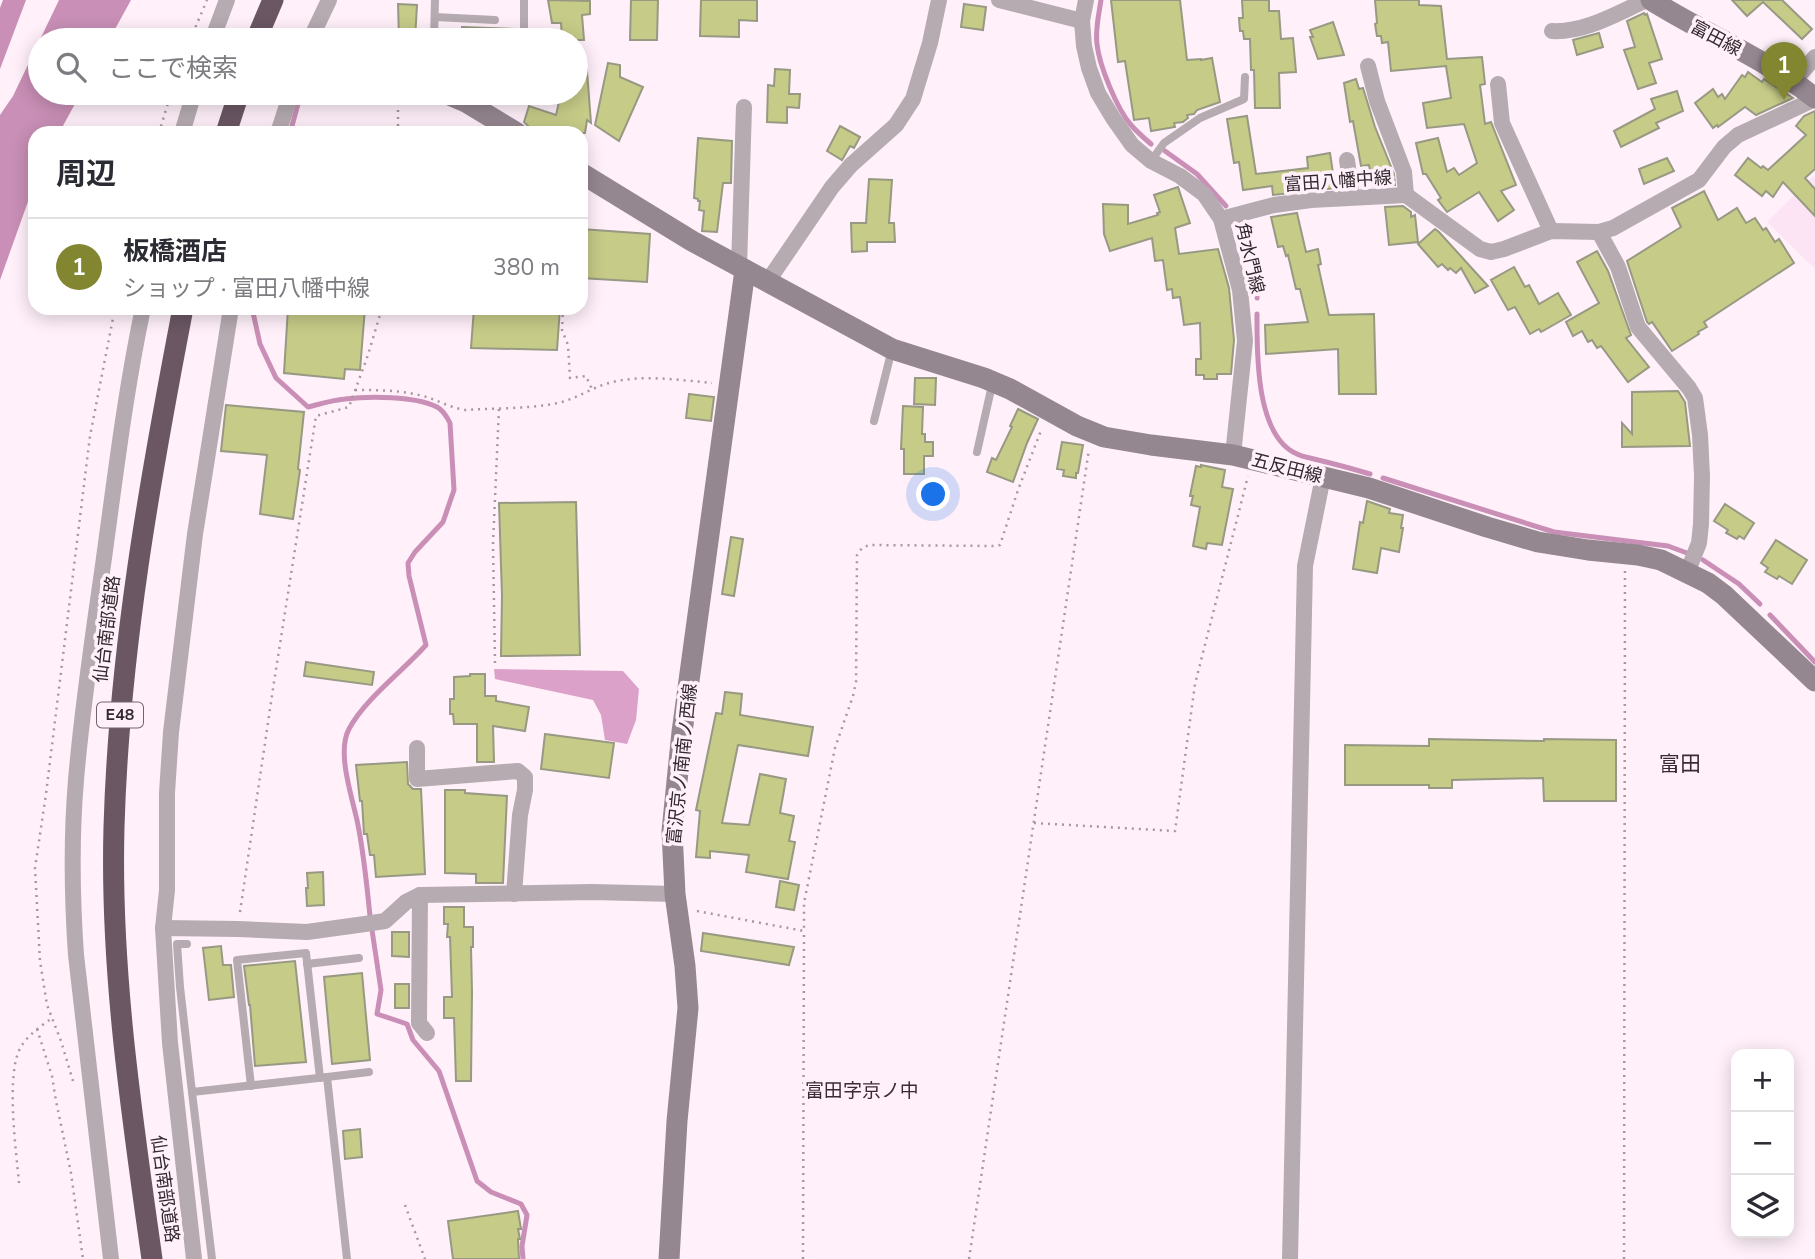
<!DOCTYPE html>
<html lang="ja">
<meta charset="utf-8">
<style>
:root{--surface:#fff;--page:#f7f7f7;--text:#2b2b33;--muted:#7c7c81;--line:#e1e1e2;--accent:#838631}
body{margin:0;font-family:"Nunito Sans","Noto Sans JP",sans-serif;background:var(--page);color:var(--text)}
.controls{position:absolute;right:21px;bottom:21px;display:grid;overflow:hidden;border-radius:14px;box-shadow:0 4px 18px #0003}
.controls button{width:63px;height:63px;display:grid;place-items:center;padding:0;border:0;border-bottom:2px solid var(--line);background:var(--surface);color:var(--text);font:35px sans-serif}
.you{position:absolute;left:934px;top:495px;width:24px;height:24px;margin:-18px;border:5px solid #fff;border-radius:50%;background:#1a73e8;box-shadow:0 0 0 10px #1a73e833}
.badge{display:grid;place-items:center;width:46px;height:46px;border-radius:50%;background:var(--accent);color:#fff;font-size:23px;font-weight:700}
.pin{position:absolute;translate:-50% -58px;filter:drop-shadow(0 2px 4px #0008)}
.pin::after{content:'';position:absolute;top:37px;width:24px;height:21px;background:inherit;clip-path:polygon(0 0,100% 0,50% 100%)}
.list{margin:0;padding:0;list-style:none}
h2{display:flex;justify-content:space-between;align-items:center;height:91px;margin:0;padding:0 28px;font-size:30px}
h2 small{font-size:23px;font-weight:400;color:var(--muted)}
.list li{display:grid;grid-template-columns:46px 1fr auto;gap:21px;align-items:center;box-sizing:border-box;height:98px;padding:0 28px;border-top:2px solid var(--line)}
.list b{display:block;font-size:26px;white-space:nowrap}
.list p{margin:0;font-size:23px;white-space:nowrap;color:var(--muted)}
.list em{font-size:23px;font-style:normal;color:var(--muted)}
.icon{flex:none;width:38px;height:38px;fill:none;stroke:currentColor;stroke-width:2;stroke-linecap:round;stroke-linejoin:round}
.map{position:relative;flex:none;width:1815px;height:1259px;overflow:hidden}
.search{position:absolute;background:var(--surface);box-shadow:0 4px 18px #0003;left:28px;top:28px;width:560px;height:77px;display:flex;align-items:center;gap:18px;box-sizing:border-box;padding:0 24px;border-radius:38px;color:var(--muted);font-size:26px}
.panel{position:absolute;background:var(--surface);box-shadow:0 4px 18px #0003;left:28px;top:126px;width:560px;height:189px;border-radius:21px}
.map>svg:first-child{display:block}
.built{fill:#fde4f4}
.forest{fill:#dca1c9}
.water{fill:#c98fb6}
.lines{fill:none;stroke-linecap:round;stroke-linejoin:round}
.stream{stroke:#c98fb6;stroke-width:5}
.building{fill:#c6cb88;stroke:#979983;stroke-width:2}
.path{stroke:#a5989f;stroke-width:2.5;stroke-dasharray:2 5;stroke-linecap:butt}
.lane{stroke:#b5abb1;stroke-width:8}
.street{stroke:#b5abb1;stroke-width:16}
.secondary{stroke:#958790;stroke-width:21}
.highway{stroke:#6b5764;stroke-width:21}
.labels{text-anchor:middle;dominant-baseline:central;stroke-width:7;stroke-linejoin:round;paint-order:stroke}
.shield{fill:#fff0f9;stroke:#70656b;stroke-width:2}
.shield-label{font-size:16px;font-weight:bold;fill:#32292e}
.street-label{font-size:18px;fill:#32292e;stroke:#fff0f9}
.neighbourhood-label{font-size:19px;fill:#3b2a36;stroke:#fff0f9}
.quarter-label{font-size:21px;fill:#3b2a36;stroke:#fff0f9}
</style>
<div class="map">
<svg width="1815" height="1259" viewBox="0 0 1815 1259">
<rect width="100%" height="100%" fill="#fff0f9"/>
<path class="built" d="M1813,176L1815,179V269L1767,222Z"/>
<path class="forest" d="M494,669L623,671L639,689L636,720L627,744L605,740L601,715L593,700L495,679Z"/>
<g class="water">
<path d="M3,0H26L0,69V8Z"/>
<path d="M59,0H131L109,40H40V93H81L59,133H35V182L0,280V115L13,96Z"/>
</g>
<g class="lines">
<g class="stream">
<path d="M1101,0C1099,14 1095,29 1097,44C1099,65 1117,109 1131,125C1137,132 1144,138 1151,144"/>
<path d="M290,133L301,93"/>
<path d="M1165,151L1197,174L1226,206"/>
<path d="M1238,224L1253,260"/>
<path d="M1256,274L1257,298"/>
<path d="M252,308L260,344L276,378L308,407C320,404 333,400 345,399C369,396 415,396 437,407C443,410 447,417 450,423L454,490L443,522L415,552L408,563L409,576L426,645C403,671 365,699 349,729C336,753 353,799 358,825C364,855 367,886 370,916"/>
<path d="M1257,314C1257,351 1255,436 1297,454C1303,457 1311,458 1318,460C1335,464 1353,469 1370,474"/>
<path d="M1383,478L1554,532L1668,546L1687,553"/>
<path d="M1703,560L1739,584L1760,604"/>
<path d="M1770,615L1815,662"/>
<path d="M372,930L381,990L377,1014L407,1024L413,1040L439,1071L477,1181L491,1192L521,1204L527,1215L522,1246L523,1259"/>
</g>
</g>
<g class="building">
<path d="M548,0L590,1V14L582,15L584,40H562L561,23H552Z"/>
<path d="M631,0H658L657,40H630Z"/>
<path d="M701,0H757V21L739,20V37L700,36Z"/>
<path d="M1111,0H1180L1187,60L1201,59V60L1212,58L1220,102L1197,110L1194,114L1187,115L1188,118L1183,122L1174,123L1175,127L1151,131L1149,118L1134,120L1125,61L1118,62Z"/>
<path d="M1242,0H1269V11H1279L1281,39L1293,38L1296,72L1279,73L1280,108H1255L1254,70H1251L1250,39H1244L1243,31H1240L1239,18H1243Z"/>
<path d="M1375,0H1419V5L1441,6L1447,59L1482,57L1485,84L1480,85L1485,124L1491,122L1516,185L1501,191L1514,210L1498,221L1479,192L1447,212L1438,200L1441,198L1426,174H1423L1416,143L1438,138L1447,172L1454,168L1459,175L1477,163L1464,124L1427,128L1423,103L1451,98L1446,66L1391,71L1388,42L1382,43L1381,36H1377L1375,24L1377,23Z"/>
<path d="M1732,0H1782L1812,29L1802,39L1763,2L1747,16Z"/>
<path d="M398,4L417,5L415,40H399Z"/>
<path d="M964,4L986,7L983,30L961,27Z"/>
<path d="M1644,13L1645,15L1647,14L1662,59L1649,63L1656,83L1638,89L1624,50L1635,47L1627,21Z"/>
<path d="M1333,22L1344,55L1318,59L1310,37H1313L1310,30Z"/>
<path d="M462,27L517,29V40H462Z"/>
<path d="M1599,33L1603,47L1577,55L1573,40Z"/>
<path d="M576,58H586L591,123L587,120L585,133H530L529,127L524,122L529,106L556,115L561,93H576Z"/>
<path d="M608,63L620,65V77L643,87L619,141L595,125Z"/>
<path d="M775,69L790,70L789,94H800L799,108L787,107V123L767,122L768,85L774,86Z"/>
<path d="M1748,72L1762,82L1764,79L1793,98L1756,115L1745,107L1718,127L1717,125L1713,128L1695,103L1713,89L1718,97L1722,94L1725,99L1742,75L1745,77Z"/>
<path d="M1356,79L1359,89L1363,88L1375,127L1394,174L1395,185L1373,186L1369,165L1361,166L1353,121L1350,122L1344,83Z"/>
<path d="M1677,91L1683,111L1656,123L1659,128L1621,147L1614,131L1655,109L1651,99Z"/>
<path d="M1815,111V169L1805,178L1815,189V216L1783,182L1773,197L1766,191L1762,196L1735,175L1748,158L1761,168L1763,166L1768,170L1806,135L1796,126L1804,116Z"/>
<path d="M1247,116L1256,174L1308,168L1307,157L1330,153L1334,180H1335L1337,188L1273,195L1272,186L1243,190L1239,162L1234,163L1227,119Z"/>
<path d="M840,126L860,137L854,148L850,146L842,160L827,151Z"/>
<path d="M698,138L732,141L731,183H723L717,232L702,231L704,211L699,210L700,201H698V199L694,198Z"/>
<path d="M1667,158L1674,171L1644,184L1639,169Z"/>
<path d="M869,179L892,180L889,223H894L895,242H867V251L852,252L851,223H866Z"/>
<path d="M1178,187L1190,223L1175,228L1179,254L1218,249L1229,288L1234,340L1231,374H1217V379H1204V375H1196V359H1201L1200,323L1184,325L1180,297L1173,298L1172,289L1167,290L1163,260L1155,261L1152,238L1110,251L1104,234L1103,204L1128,205V224L1158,215L1157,213L1160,212L1154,195Z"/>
<path d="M1704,191L1718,220L1737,208L1746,223L1755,218L1763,230L1766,228L1775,242L1779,239L1794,263L1704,322L1707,327L1698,332L1699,334L1672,351L1652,322L1649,324L1647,322L1627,261L1681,227L1672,208Z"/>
<path d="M1403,206L1411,212V217L1415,215L1418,242L1389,245L1385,207Z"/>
<path d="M1297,213L1306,252L1318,249L1321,264L1318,265L1329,315L1374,314L1376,394H1339L1338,349L1266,354L1265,325L1308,322L1300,289H1296L1288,255L1286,256L1283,246L1278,247L1271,217Z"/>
<path d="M581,229L650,234L647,282L581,278Z"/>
<path d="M1435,229L1439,232L1488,286L1475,293L1461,268L1456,273L1450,268L1448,270L1442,264L1438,267L1418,244Z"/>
<path d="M1597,251L1608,271L1631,335L1626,338L1649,367L1628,382L1601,346L1597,348L1592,340L1588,342L1582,331L1573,336L1566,322L1599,303L1577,262Z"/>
<path d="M1514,267L1525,287L1529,285L1539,304L1558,293L1571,315L1541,332L1539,329L1530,334L1515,307L1508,310L1491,280Z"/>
<path d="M288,308H365L360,370L345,369L344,379L284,373Z"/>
<path d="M474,308H560L557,350L471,348Z"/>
<path d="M915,378H936L935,405L914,404Z"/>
<path d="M1678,391L1685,402L1690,446L1622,447V423L1632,434V392Z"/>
<path d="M689,394L714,397L711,421L686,418Z"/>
<path d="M226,405L304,412L298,469L300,470L293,519L260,514L267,455L221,451Z"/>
<path d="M903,406L923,407L922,434H925V442H933V456H924V474H904V449H901Z"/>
<path d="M1018,409L1038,419L1027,443L1013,482L987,472L992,458L996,460L1012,427L1010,426Z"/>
<path d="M1062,442L1083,445L1078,473H1076V478L1063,476L1064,470L1057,469Z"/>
<path d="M1201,465L1225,470L1222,487L1233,489L1222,545L1207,543L1206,549L1193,546L1200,507L1191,505L1193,496H1190L1196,466L1201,467Z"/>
<path d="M1367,501L1390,509L1389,513L1403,515L1401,528H1403L1399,552L1381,548L1377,573L1353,569L1360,522L1363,523Z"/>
<path d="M576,502L580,655L501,656L502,596L499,503Z"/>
<path d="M1725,504L1754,523L1744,539L1739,536L1737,539L1726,533L1728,530L1714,521Z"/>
<path d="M731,537L743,539L734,596L722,594Z"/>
<path d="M1776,540L1807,560L1792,584L1779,576L1777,579L1765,572L1768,568L1761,563Z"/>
<path d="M306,662L374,672L372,685L304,676Z"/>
<path d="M470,674H485V696H496V701L529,707L525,731L493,726L494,762H477V724H454L453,714H450V699H454V677L470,676Z"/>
<path d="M725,692L742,694L740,715L813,727L808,756L738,745L722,823L749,825L760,774L786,779L780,813L794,816L789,841L795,842L788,879L746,872L749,855L710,851V858L696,857L700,811L696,810L716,713L722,714Z"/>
<path d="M545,734L614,743L609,778L541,769Z"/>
<path d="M1429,739L1544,741V739L1616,740V801H1544L1543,778L1452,780V788H1429V785H1345V745L1429,746Z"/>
<path d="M407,762L408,784L413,789H421L425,874L376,877L374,855H370L367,834H364L362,801H360L356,765Z"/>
<path d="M445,790H465V793L507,796L503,883H476V874L445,873Z"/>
<path d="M323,872L324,905L307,906L306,888H308L307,873Z"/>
<path d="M780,881L799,885L794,910L776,907Z"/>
<path d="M444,907H464V927H473V947H471L472,992L471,1081H456L454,1018H444V997H452L450,937H447L448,924H444Z"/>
<path d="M392,932H409V957L392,956Z"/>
<path d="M703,933L794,947L789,965L701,951Z"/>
<path d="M221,946L223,965H231L234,997L209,1000L203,948Z"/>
<path d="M295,961L306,1062L255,1066L250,1005H249L244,966Z"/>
<path d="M362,973L370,1060L332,1064L324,977Z"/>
<rect x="395" y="984" width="14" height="24"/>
<path d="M360,1129L362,1157L345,1159L343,1131Z"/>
<path d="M518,1211L521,1229H518L520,1239H518L519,1259H453L448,1221Z"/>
</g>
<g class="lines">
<g class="path">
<path d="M190,40L207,0"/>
<path d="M159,133L171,93"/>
<path d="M398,133V93"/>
<path d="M563,308L562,330L568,345L570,378L586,376L592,389"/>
<path d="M355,390C378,390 400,390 423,396C438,400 450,408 466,410C496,408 528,409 558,403C576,399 591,388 609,383C641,374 679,380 712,383"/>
<path d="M495,663L493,544L499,408"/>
<path d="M1034,823L1175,831L1195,684L1248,476"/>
<path d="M697,911L804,931V903L835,748L853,696L856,682L857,555L862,548L869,545L994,546L1000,545L1018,490L1042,428"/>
<path d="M240,912L274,682L316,416L349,407L368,355L382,308"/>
<path d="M37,1029L52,1076L56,1101L71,1173L83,1259"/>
<path d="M73,1081L61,1041L47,1005L40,961L35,868L46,794L90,436L115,308"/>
<path d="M19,1183C16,1150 7,1083 18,1053C24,1037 40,1027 52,1018"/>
<path d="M405,1205L425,1259"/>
<path d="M803,1259L804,931"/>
<path d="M969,1259L1089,449"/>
<path d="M1624,1259L1625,571"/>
</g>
<g class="lane">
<path d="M524,0V40"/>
<path d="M435,17L495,20"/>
<path d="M434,40L435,0"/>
<path d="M1151,161L1164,143L1200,118L1244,99L1245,77"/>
<path d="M874,421L892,349"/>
<path d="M977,452L992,385"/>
<path d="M187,944H177L180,987L192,1092L327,1077L347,1259"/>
<path d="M307,964L359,958"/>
<path d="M327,1077L369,1072"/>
<path d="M251,1086L237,960L306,953L320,1078"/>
<path d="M192,1092L212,1259"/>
</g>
<g class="street">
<path d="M999,0L1082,21"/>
<path d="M1086,0L1082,21L1084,46L1089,68L1098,93L1113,118L1132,145L1151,161L1180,176L1204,194L1221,219L1240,290L1245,341L1233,455"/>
<path d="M1552,31C1585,33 1617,13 1647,0"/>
<path d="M212,40L227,0"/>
<path d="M310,40L329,0"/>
<path d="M1368,66L1377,101L1404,172L1406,195"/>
<path d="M1794,81L1815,57"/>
<path d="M1498,84L1502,123L1551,231"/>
<path d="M182,133L194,93"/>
<path d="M278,133L291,93"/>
<path d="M1347,160L1352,197"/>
<path d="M1221,219L1274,205L1311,200L1406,195L1480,249L1491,252L1504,249L1551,231L1599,232L1613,228L1699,180L1724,147L1738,135L1815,99"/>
<path d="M1599,232L1618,267L1638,327L1689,388L1695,398L1700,435L1702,476L1701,524L1699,543L1691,563L1683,570"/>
<path d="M739,267L744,107"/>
<path d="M768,281L832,187L851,165L896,125L913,99L930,43L939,0"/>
<path d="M417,748V779L518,771L525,777V790L520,815L514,894"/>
<path d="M420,895L419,1023L427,1033"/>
<path d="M163,928L238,929L307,932L365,924L385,921L406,902L420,895L592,892L675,894"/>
<path d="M111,1259L76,955C72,897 71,839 76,780C82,708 93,636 103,565C115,479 125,393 143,308"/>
<path d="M194,1259L170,1043L163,928L167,890V793L171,732L195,534L231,308"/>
<path d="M1290,1259L1305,566L1323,477"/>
</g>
<g class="secondary">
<path d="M1651,0C1705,34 1765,58 1815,98"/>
<path d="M445,93L466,102L517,133"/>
<path d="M581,173L692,241L892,349L984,378L1010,389L1077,426L1104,437L1151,445L1233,455L1369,488L1487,527L1538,542L1588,550L1638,555L1661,560L1708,583L1724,595L1815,681"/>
<path d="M669,1259L677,1121L688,1008L685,966L675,894L672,831L682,732L745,270"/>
</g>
<g class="highway">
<path d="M256,40L273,0"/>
<path d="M226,133L239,93"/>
<path d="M152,1259C132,1116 110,972 114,827C119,652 150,479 183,308"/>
</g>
</g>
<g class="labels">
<rect class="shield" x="97" y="702.5" width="46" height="25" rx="5"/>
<g class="shield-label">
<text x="120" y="715">E48</text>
</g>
<g class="street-label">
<text transform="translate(1716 38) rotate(28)">富田線</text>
<text transform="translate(1338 181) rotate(-4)">富田八幡中線</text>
<text transform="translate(1250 258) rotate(77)">角水門線</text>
<text transform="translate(1287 468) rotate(14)">五反田線</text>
<text transform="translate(107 629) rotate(-83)">仙台南部道路</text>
<text transform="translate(682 764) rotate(-84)">富沢京ノ南南ノ西線</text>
<text transform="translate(165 1189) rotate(82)">仙台南部道路</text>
</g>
<g class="neighbourhood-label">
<text x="862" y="1091">富田字京ノ中</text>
</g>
<g class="quarter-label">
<text x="1680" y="764">富田</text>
</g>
</g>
</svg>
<div class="controls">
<button>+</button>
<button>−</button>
<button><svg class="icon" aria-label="layers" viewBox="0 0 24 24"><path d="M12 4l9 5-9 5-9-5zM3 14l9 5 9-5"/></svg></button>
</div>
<div class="you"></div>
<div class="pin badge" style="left:1784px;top:100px">1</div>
<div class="search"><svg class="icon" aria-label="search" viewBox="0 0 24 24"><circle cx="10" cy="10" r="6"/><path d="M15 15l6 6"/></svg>ここで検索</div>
<section class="panel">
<h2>周辺<small></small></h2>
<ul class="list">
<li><span class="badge">1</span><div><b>板橋酒店</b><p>ショップ · 富田八幡中線</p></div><em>380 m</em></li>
</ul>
</section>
</div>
